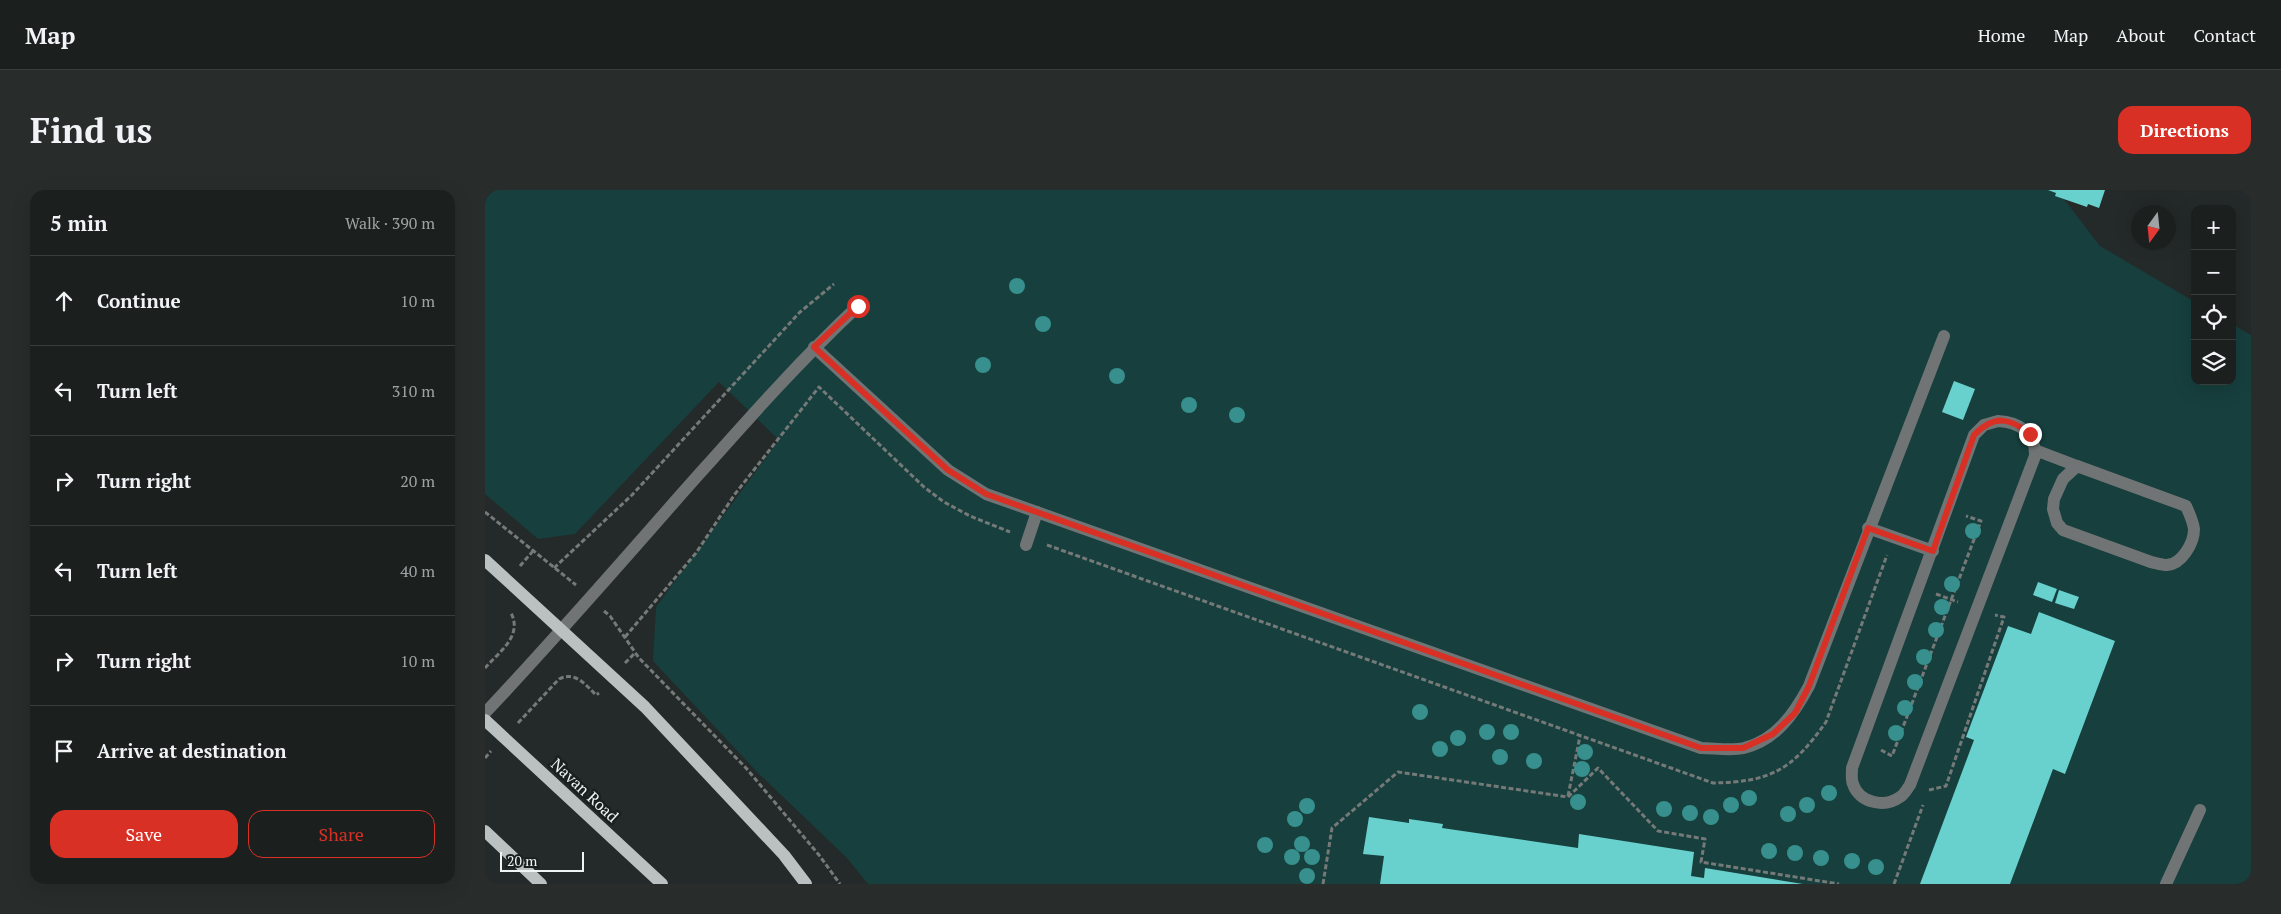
<!DOCTYPE html>
<meta charset="utf-8">
<style>
:root{--surface:#1b201f;--page:#282d2c;--text:#f1f3f6;--muted:#a0a3a4;--line:#393e3d;--accent:#d93025}
body{margin:0;font-family:"PT Serif",serif;background:var(--page);color:var(--text)}
.controls{position:absolute;right:15px;top:15px;display:grid;overflow:hidden;border-radius:10px;box-shadow:0 5px 20px #0002}
.controls button{width:45px;height:45px;display:grid;place-items:center;padding:0;border:0;border-bottom:1px solid var(--line);background:var(--surface);color:var(--text);font:25px sans-serif}
.compass{position:absolute;left:1646px;top:15px;width:45px;height:45px;border-radius:50%;background:var(--surface);box-shadow:0 5px 20px #0002;rotate:195deg}
.scale{position:absolute;left:15px;bottom:12px;width:84px;box-sizing:border-box;padding-left:5px;border:2px solid #f0f4f3;border-top:0;font-size:14px;line-height:18px;white-space:nowrap;color:#f0f4f3;-webkit-text-stroke:4px #1a2020;paint-order:stroke}
.stop{position:absolute;width:15px;height:15px;margin:-11px;border:4px solid #d93025;border-radius:50%;background:#fff}
.stop.end{background:#d93025;border-color:#fff;box-shadow:0 1px 5px #0008}
.list{margin:0;padding:0;list-style:none}
h2{display:flex;justify-content:space-between;align-items:center;height:65px;margin:0;padding:0 20px;font-size:21px}
h2 small{font-size:16px;font-weight:400;color:var(--muted)}
.list li{display:grid;grid-template-columns:32px 1fr auto;gap:15px;align-items:center;box-sizing:border-box;height:90px;padding:0 20px;border-top:1px solid var(--line)}
.list b{display:block;font-size:19px;white-space:nowrap}
.list em{font-size:16px;font-style:normal;color:var(--muted)}
.actions{display:flex;gap:10px;padding:15px 20px}
.actions a{flex:1;padding:11px 0;border:1px solid var(--accent);border-radius:15px;text-align:center;font-size:18px;color:var(--accent)}
.actions .main{background:var(--accent);color:#fff}
.icon{flex:none;width:28px;height:28px;fill:none;stroke:currentColor;stroke-width:2;stroke-linecap:round;stroke-linejoin:round}
.map{position:relative;flex:none;width:1766px;height:694px;overflow:hidden;border-radius:15px}
header{display:flex;align-items:center;gap:30px;box-sizing:border-box;height:70px;padding:0 25px;background:var(--surface);border-bottom:1px solid var(--line)}
header strong{font-size:24px}
nav{display:flex;gap:28px;margin-inline-start:auto;font-size:18px}
.intro{display:flex;align-items:center;justify-content:space-between;box-sizing:border-box;height:120px;padding:0 30px}
h1{margin:0;font-size:35px}
.button{padding:12px 22px;border-radius:15px;background:var(--accent);color:#fff;font-size:18px;font-weight:700}
main{display:flex;gap:30px;padding:0 30px}
aside{flex:1;background:var(--surface);border-radius:15px;box-shadow:0 5px 20px #0002}
.map>svg:first-child{display:block}
.green{fill:#163f3d}
.building{fill:#69d1cd}
.lines{fill:none;stroke-linecap:round;stroke-linejoin:round}
.path{stroke:#757a79;stroke-width:3;stroke-dasharray:5 2.5;stroke-linecap:butt}
.minor{stroke:#717474;stroke-width:12}
.major{stroke:#bbc1c1;stroke-width:12}
.tree{fill:#37908d}
.route{stroke:#d93025;stroke-width:6}
.labels{text-anchor:middle;dominant-baseline:central;stroke-width:5;stroke-linejoin:round;paint-order:stroke}
.street-label{font-size:16px;fill:#f0f4f3;stroke:#1a2020}
</style>
<header>
<strong>Map</strong>
<nav><a>Home</a><a>Map</a><a>About</a><a>Contact</a></nav>
</header>
<div class="intro"><h1>Find us</h1><a class="button">Directions</a></div>
<main>
<aside>
<h2>5 min<small>Walk · 390 m</small></h2>
<ul class="list">
<li><svg class="icon" aria-label="ahead" viewBox="0 0 24 24"><path d="M12 20V5M6 11l6-6 6 6"/></svg><div><b>Continue</b></div><em>10 m</em></li>
<li><svg class="icon" aria-label="left" viewBox="0 0 24 24"><path d="M17 20v-9H6M10 6l-5 5 5 5"/></svg><div><b>Turn left</b></div><em>310 m</em></li>
<li><svg class="icon" aria-label="right" viewBox="0 0 24 24"><path d="M7 20v-9h11M14 6l5 5-5 5"/></svg><div><b>Turn right</b></div><em>20 m</em></li>
<li><svg class="icon" aria-label="left" viewBox="0 0 24 24"><path d="M17 20v-9H6M10 6l-5 5 5 5"/></svg><div><b>Turn left</b></div><em>40 m</em></li>
<li><svg class="icon" aria-label="right" viewBox="0 0 24 24"><path d="M7 20v-9h11M14 6l5 5-5 5"/></svg><div><b>Turn right</b></div><em>10 m</em></li>
<li><svg class="icon" aria-label="arrive" viewBox="0 0 24 24"><path d="M6 21V4h12l-3 4 3 4H6"/></svg><div><b>Arrive at destination</b></div></li>
</ul>
<div class="actions"><a class="main">Save</a><a>Share</a></div>
</aside>
<div class="map">
<svg width="1766" height="694" viewBox="0 0 1766 694">
<rect width="100%" height="100%" fill="#242a29"/>
<path class="green" d="M0,0H1572L1615,56L1710,112V191H1747V134L1766,145V694H383L362,668L274,584L168,471L171,417L294,250L234,192L90,344L53,349L0,304Z"/>
<g class="building">
<path d="M1563,0H1620L1614,18L1603,14L1602,17L1570,6L1571,3Z"/>
<path d="M1469,191L1490,199L1478,230L1457,222Z"/>
<path d="M1553,392L1572,399L1567,412L1548,405Z"/>
<path d="M1574,400L1594,407L1589,419L1570,413Z"/>
<path d="M1554,422L1630,451L1580,584L1568,579L1525,694H1435L1489,550L1481,547L1523,436L1546,444Z"/>
<path d="M884,627L924,633V629L958,634L957,638L1093,658L1094,644L1209,662L1206,686L1219,688L1220,678L1318,694H895L899,666L878,664Z"/>
</g>
<g class="lines">
<g class="path">
<path d="M0,322L91,395"/>
<path d="M562,355L1228,593C1286,592 1307,580 1341,532L1402,365"/>
<path d="M35,376L48,361"/>
<path d="M69,378L147,305L315,122L349,94"/>
<path d="M1451,404L1473,412"/>
<path d="M119,421L125,426L154,468L261,578L334,665L355,694"/>
<path d="M140,447L211,363L250,304L334,197L439,297L459,312L485,326L525,342"/>
<path d="M140,473L150,463"/>
<path d="M0,478C14,462 38,446 26,423"/>
<path d="M33,533L74,489C90,481 100,494 111,505L114,503"/>
<path d="M1396,560L1407,566L1496,331L1481,326"/>
<path d="M0,568L6,561"/>
<path d="M1444,600L1461,596L1519,427L1510,425"/>
<path d="M1083,606L1095,546"/>
<path d="M1083,607L1113,578L1173,641L1220,649L1216,672L1354,694"/>
<path d="M838,694L847,638L913,582L1083,607"/>
<path d="M1409,694L1438,615"/>
</g>
<g class="minor">
<path d="M329,157L463,280L501,304L1216,558C1229,558 1246,561 1259,558C1291,550 1309,524 1324,496L1459,146"/>
<path d="M1513,231C1534,232 1551,243 1550,266L1425,595C1422,599 1419,605 1415,607C1400,618 1374,613 1368,594C1366,590 1367,583 1367,578L1489,245L1499,235Z"/>
<path d="M1550,260L1592,276"/>
<path d="M1592,276L1701,316C1704,323 1708,331 1709,339C1709,353 1697,374 1682,375C1677,375 1671,373 1666,372L1578,340L1572,333L1568,319L1569,309L1578,289Z"/>
<path d="M1383,338L1448,361"/>
<path d="M541,355L552,322"/>
<path d="M0,523C66,453 129,381 192,309C251,243 308,177 373,116"/>
<path d="M1681,694L1715,620"/>
</g>
<g class="major">
<path d="M0,370L160,517L299,665L321,694"/>
<path d="M0,530L177,694"/>
<path d="M0,641L56,694"/>
</g>
</g>
<g class="tree">
<circle cx="532" cy="96" r="8"/>
<circle cx="558" cy="134" r="8"/>
<circle cx="498" cy="175" r="8"/>
<circle cx="632" cy="186" r="8"/>
<circle cx="704" cy="215" r="8"/>
<circle cx="752" cy="225" r="8"/>
<circle cx="1488" cy="341" r="8"/>
<circle cx="1467" cy="394" r="8"/>
<circle cx="1457" cy="417" r="8"/>
<circle cx="1451" cy="440" r="8"/>
<circle cx="1439" cy="467" r="8"/>
<circle cx="1430" cy="492" r="8"/>
<circle cx="1420" cy="518" r="8"/>
<circle cx="935" cy="522" r="8"/>
<circle cx="1002" cy="542" r="8"/>
<circle cx="1026" cy="542" r="8"/>
<circle cx="1411" cy="543" r="8"/>
<circle cx="973" cy="548" r="8"/>
<circle cx="955" cy="559" r="8"/>
<circle cx="1100" cy="562" r="8"/>
<circle cx="1015" cy="567" r="8"/>
<circle cx="1049" cy="571" r="8"/>
<circle cx="1097" cy="579" r="8"/>
<circle cx="1344" cy="603" r="8"/>
<circle cx="1264" cy="608" r="8"/>
<circle cx="1093" cy="612" r="8"/>
<circle cx="1246" cy="615" r="8"/>
<circle cx="1322" cy="615" r="8"/>
<circle cx="822" cy="616" r="8"/>
<circle cx="1179" cy="619" r="8"/>
<circle cx="1205" cy="623" r="8"/>
<circle cx="1303" cy="624" r="8"/>
<circle cx="1226" cy="627" r="8"/>
<circle cx="810" cy="629" r="8"/>
<circle cx="817" cy="654" r="8"/>
<circle cx="780" cy="655" r="8"/>
<circle cx="1284" cy="661" r="8"/>
<circle cx="1310" cy="663" r="8"/>
<circle cx="807" cy="667" r="8"/>
<circle cx="827" cy="667" r="8"/>
<circle cx="1336" cy="668" r="8"/>
<circle cx="1367" cy="671" r="8"/>
<circle cx="1391" cy="677" r="8"/>
<circle cx="822" cy="686" r="8"/>
</g>
<g class="lines">
<path class="route" d="M373,116L329,157L463,280L501,304L1216,558H1258L1288,544L1310,523L1324,496L1383,338L1448,361L1489,245C1509,225 1524,227 1545,244"/>
</g>
<g class="labels">
<g class="street-label">
<text transform="translate(100 600) rotate(43)">Navan Road</text>
</g>
</g>
</svg>
<div class="controls">
<button>+</button>
<button>−</button>
<button><svg class="icon" aria-label="locate" viewBox="0 0 24 24"><circle cx="12" cy="12" r="6"/><path d="M12 2v4M12 18v4M2 12h4M18 12h4"/></svg></button>
<button><svg class="icon" aria-label="layers" viewBox="0 0 24 24"><path d="M12 4l9 5-9 5-9-5zM3 14l9 5 9-5"/></svg></button>
</div>
<svg class="compass" viewBox="-18 -18 36 36"><path d="M0-13l5 13h-10z" fill="#e53935"/><path d="M0 13l5-13h-10z" fill="#a0a3a4"/></svg>
<div class="scale">20 m</div>
<div class="stop" style="left:373px;top:116px"></div>
<div class="stop end" style="left:1545px;top:244px"></div>
</div>
</main>
